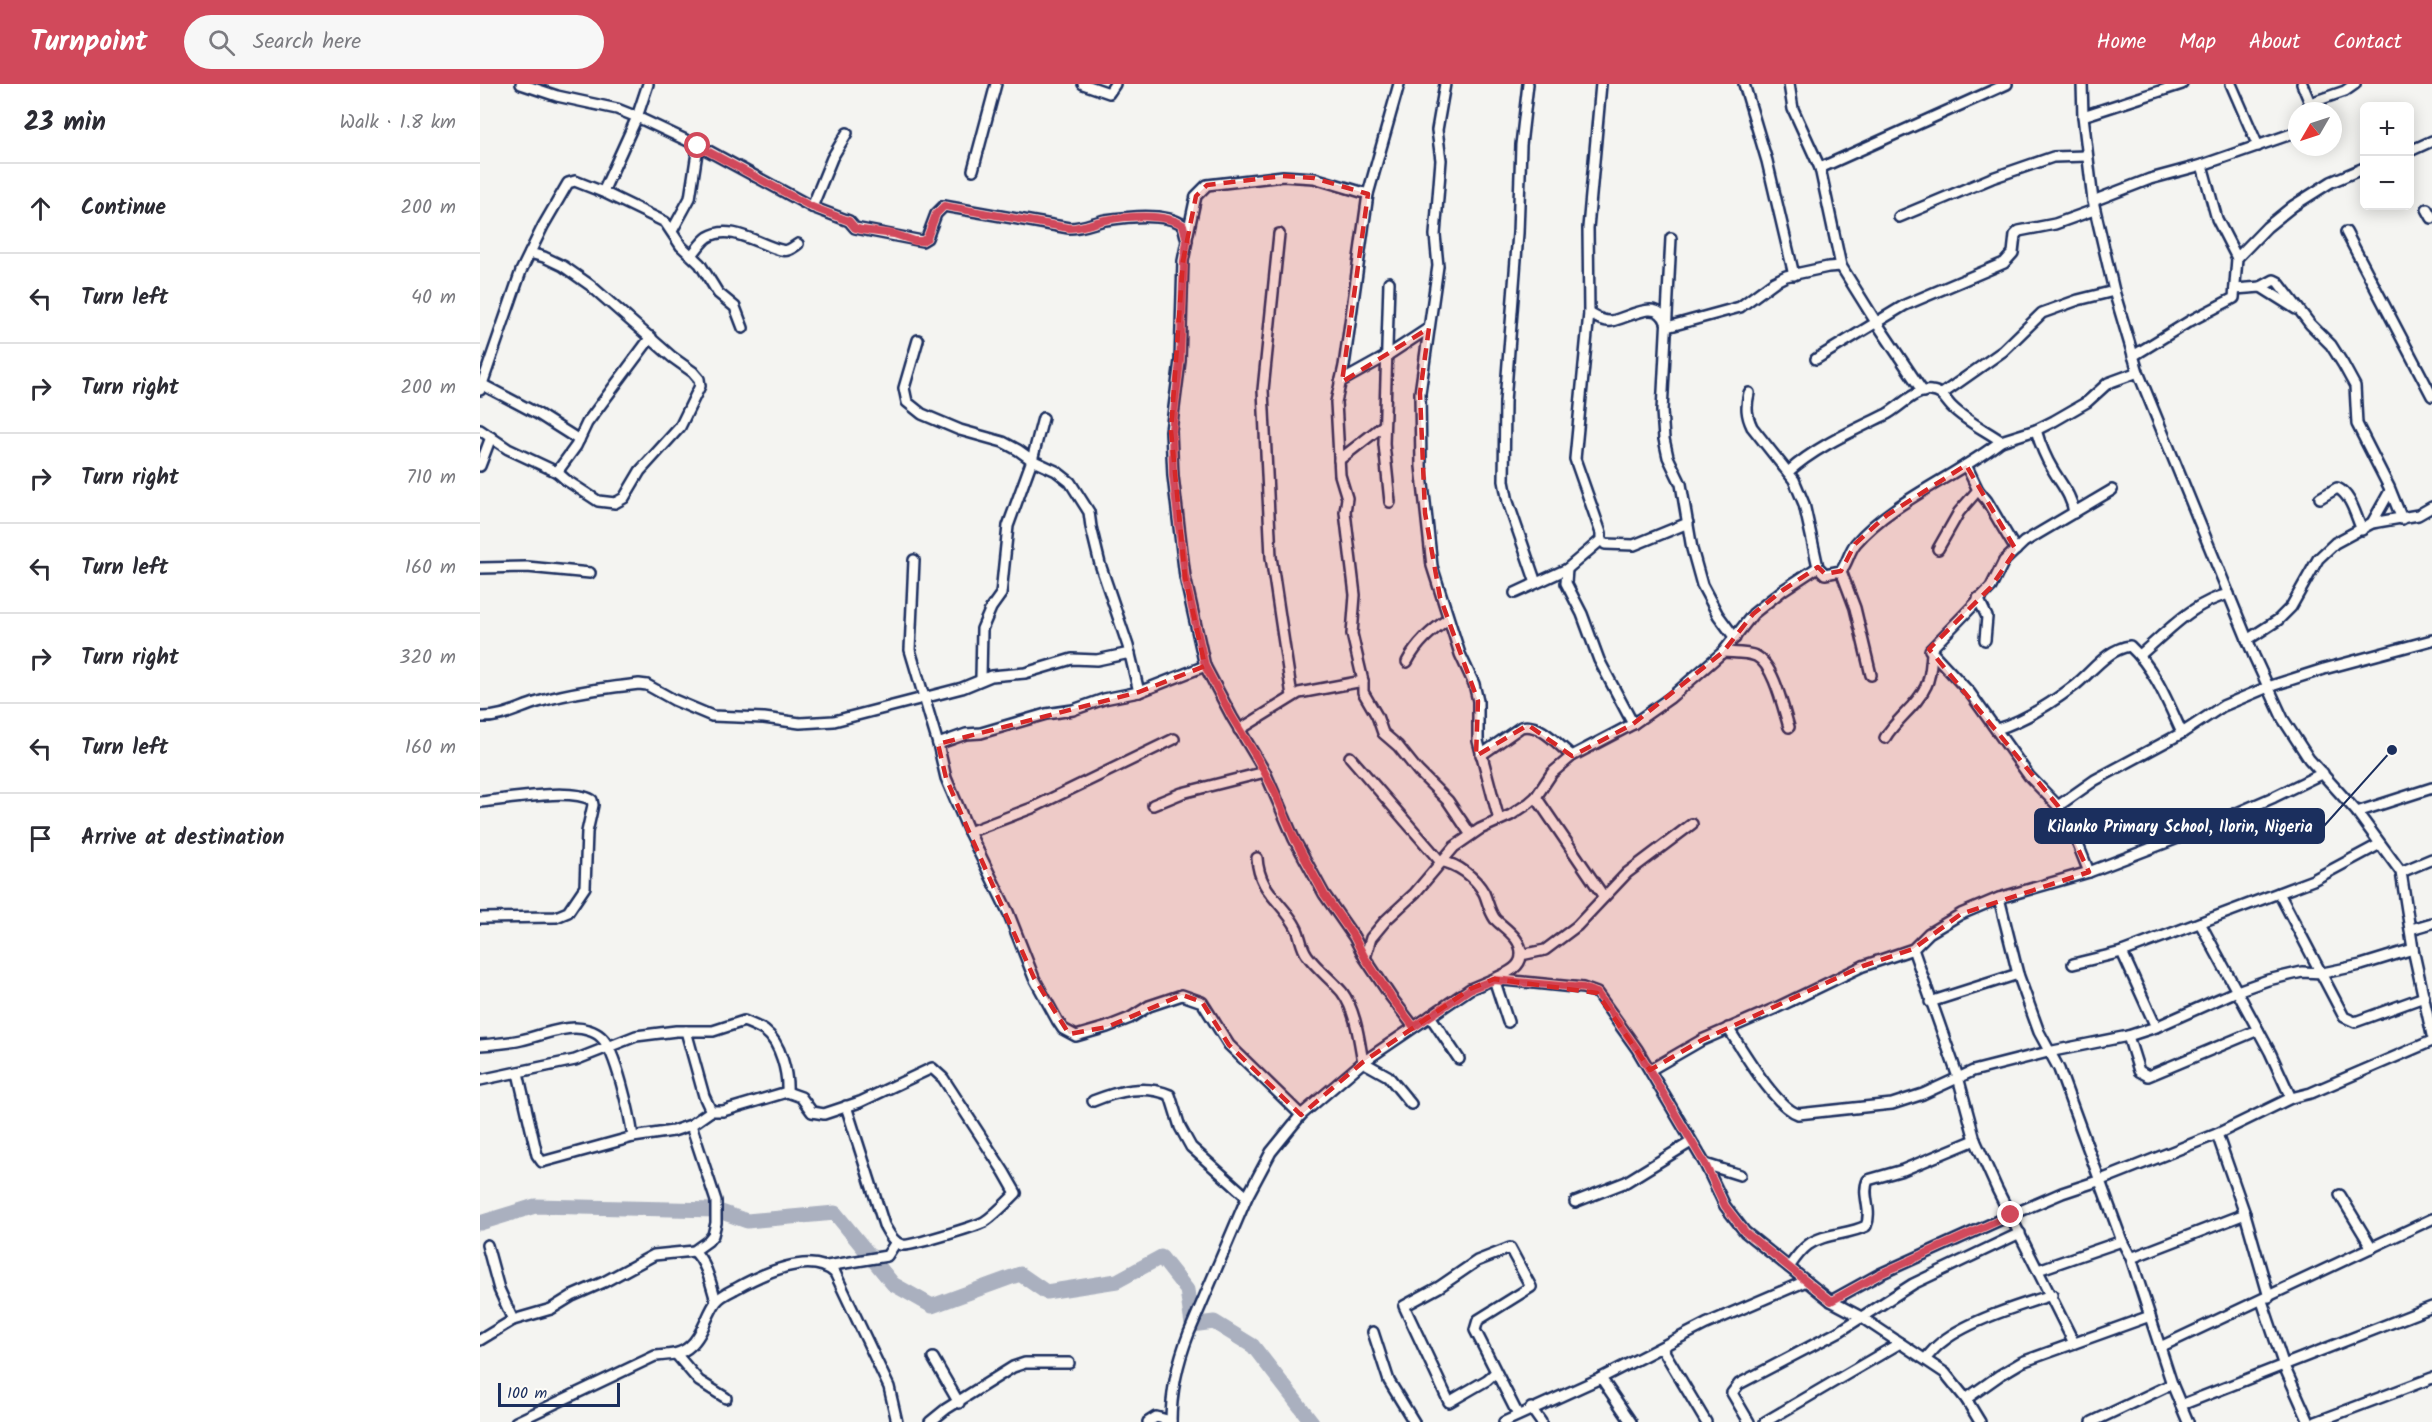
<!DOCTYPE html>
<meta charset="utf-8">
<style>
:root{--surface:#fff;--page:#f7f7f7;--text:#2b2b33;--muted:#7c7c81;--line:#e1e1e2;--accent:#d1495b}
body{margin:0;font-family:Kalam,sans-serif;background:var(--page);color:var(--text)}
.controls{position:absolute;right:18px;top:18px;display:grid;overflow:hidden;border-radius:9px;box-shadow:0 3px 15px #0003}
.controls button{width:54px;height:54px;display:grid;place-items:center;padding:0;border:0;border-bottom:2px solid var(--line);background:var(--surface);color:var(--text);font:30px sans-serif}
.compass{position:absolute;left:1808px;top:18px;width:54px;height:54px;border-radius:50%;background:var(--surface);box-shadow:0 3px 15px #0003;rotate:231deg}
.scale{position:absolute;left:18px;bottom:15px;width:122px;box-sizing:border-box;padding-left:6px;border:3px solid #1b2f5e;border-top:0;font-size:16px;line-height:21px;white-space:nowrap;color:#1b2f5e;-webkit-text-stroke:4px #fdfcf7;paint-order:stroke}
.stop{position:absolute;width:18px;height:18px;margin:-14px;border:4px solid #d1495b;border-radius:50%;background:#fff}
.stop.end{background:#d1495b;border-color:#fff;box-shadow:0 2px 6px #0008}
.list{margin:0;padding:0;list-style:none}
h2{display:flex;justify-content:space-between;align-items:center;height:78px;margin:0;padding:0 24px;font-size:26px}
h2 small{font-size:20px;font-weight:400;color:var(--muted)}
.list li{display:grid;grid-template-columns:39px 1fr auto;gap:18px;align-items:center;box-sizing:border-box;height:90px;padding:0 24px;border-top:2px solid var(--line)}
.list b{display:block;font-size:22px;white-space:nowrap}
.list em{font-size:20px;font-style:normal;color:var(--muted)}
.icon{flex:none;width:33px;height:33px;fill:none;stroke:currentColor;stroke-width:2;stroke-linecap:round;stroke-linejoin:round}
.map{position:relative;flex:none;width:1952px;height:1338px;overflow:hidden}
header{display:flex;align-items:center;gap:36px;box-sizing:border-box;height:84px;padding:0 30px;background:var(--accent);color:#fff}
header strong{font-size:28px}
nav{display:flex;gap:33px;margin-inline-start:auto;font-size:21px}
.search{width:420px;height:54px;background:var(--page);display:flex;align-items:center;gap:15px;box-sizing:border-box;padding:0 21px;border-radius:33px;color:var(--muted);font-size:22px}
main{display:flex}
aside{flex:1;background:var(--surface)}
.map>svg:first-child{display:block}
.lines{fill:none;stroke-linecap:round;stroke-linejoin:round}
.river{stroke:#aab0bf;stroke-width:15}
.minor-casing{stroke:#1b2f5e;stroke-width:14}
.minor{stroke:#fdfcf7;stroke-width:9}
.route{stroke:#d1495b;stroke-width:8}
.marked{fill:#d62828;fill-opacity:0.2;stroke:#d62828;stroke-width:4.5;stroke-dasharray:12 8;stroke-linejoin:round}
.leader{fill:none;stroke:#1b2f5e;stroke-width:2}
.callout-dot{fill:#1b2f5e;stroke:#fdfcf7;stroke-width:2}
.callout{fill:#1b2f5e;stroke:#1b2f5e;stroke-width:2}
.callout-label{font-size:16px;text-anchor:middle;font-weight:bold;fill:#fff}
</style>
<header>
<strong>Turnpoint</strong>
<div class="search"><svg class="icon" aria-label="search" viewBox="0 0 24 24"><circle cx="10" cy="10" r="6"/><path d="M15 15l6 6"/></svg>Search here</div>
<nav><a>Home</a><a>Map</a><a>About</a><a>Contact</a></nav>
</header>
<main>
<aside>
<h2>23 min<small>Walk · 1.8 km</small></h2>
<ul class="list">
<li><svg class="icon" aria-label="ahead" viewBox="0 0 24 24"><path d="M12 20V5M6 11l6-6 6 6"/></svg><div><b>Continue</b></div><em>200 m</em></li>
<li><svg class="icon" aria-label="left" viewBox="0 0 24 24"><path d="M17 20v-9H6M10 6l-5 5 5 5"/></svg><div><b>Turn left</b></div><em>40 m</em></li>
<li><svg class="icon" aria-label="right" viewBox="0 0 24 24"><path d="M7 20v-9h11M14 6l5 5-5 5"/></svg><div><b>Turn right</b></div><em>200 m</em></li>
<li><svg class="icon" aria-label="right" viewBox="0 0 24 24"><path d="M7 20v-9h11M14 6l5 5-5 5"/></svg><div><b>Turn right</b></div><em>710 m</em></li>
<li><svg class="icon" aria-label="left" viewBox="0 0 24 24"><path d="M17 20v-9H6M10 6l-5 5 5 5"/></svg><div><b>Turn left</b></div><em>160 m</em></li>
<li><svg class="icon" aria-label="right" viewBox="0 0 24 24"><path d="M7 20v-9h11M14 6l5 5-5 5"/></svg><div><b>Turn right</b></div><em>320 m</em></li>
<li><svg class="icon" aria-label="left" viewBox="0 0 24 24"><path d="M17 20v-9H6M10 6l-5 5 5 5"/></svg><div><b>Turn left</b></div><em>160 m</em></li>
<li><svg class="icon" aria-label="arrive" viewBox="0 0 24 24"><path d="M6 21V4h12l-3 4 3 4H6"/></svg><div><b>Arrive at destination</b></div></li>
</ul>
</aside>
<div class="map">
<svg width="1952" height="1338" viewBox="0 0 1952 1338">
<rect width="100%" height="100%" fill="#f4f4f1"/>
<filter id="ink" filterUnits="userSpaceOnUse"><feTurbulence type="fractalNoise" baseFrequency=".0167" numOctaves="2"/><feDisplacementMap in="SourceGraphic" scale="12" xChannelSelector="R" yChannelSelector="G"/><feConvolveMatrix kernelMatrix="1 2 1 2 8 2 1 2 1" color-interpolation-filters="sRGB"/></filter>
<g filter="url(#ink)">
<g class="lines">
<path class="river" d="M0,1139L55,1122L236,1126L267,1137L355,1129L413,1200L452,1222L540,1190L566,1208L637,1197L681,1173L707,1206L712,1241L734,1238L773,1262L832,1338"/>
<g class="minor-casing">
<g id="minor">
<path d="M41,0L77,12L137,25L157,33L225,65L332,123L369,137L375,144L442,157L447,154L456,130L464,122L589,144C603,144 612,139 625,136C647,133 685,128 703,141L707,157L703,177L700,277L691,347L693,392L705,493L725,582L752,633L785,688L814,755L844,810L874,853L885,874L911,913L934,943"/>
<path d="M603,0L629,9L635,0"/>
<path d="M919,0L888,110L864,282L856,318L860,391L867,414L865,428L875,511L872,550L883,597V608L897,632L903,649L918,662L938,687L968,717L991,751"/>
<path d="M965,0L957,46L961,76L955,151L958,182L940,309L941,382L952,482L980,570L994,600L998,617V657L1019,736"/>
<path d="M1048,0L1041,61L1038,149L1025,318L1024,397L1028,418L1056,499"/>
<path d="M1264,0L1287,77L1314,191"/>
<path d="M1309,0L1313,25L1340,84L1361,182L1396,238L1443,308"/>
<path d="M1602,0L1603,32L1613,117L1634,207L1658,288L1774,572L1803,635L1829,675L1877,728L1921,788L1933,865L1952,951"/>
<path d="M1751,0L1778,62"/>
<path d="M1822,0L1830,19"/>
<path d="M1833,27L1830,19L1865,7L1875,0"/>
<path d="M1603,32L1702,0"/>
<path d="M1930,67L1952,57"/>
<path d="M1722,81L1737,135L1757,174"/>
<path d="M1340,84L1527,0"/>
<path d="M493,86L516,0"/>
<path d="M123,108L157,33L168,0"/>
<path d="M1613,117L1670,95L1722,81L1817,48"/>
<path d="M332,123L352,74L367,49"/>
<path d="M1947,125L1952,134"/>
<path d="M1419,133L1512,94L1573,73L1607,72"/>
<path d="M192,147L210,114L218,62"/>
<path d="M1866,148L1952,312"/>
<path d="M799,150L783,306L791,473L812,612"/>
<path d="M707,154L716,112L727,101L803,92L834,94L888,110"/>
<path d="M1191,154L1182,327L1184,355L1188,373L1201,400L1212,465L1222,501L1238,531L1255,554"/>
<path d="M212,171C217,165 222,157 228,153C251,139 279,161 301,166C308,168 312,164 318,160"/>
<path d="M909,198L904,360L910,418"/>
<path d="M1781,203L1794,196L1798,198L1830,240L1851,261L1863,280L1875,302L1877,340L1909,403L1922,435"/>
<path d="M1755,205L1781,203L1816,225"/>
<path d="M1109,229C1116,233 1123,238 1131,237C1149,234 1177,213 1186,238"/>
<path d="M1187,243L1260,223L1294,198L1306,192L1348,183L1361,182"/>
<path d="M438,256L424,304L427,318L442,330L480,346L523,358L538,366L552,376L576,387L590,398L609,428L611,443L620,480L648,562L659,608"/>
<path d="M1653,272L1710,237L1754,214L1757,174L1787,143L1813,122L1851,98L1884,84"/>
<path d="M1336,275L1425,221L1524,179L1533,169L1535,151L1539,147L1575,140L1614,126"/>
<path d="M860,298L905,273L949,244"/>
<path d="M3,301L58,330L99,356"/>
<path d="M0,306L41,187L63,142L88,99L95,97L123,108L185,138L201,162L220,180L238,209L255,223L263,244"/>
<path d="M1269,309C1266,322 1266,331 1272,343L1314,396L1324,420L1338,483L1345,490L1361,487C1368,478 1369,467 1376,459C1412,417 1477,392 1521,357"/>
<path d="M1462,310L1523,267L1562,229L1598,216L1634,207"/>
<path d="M0,346L28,365L77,388L86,396L118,417L135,419L144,414L160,387L200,343L220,302L219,295L213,288L192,273L110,201L83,182L64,173L50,169"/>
<path d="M1556,346C1560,360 1565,373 1573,386C1581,400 1592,412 1594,429"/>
<path d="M859,376L904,341"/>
<path d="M1486,381L1498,406L1507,417L1536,466"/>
<path d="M0,382L11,353"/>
<path d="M77,388L96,362L107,339L171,253"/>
<path d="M1308,388C1337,362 1373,347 1407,330C1420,323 1435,305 1451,307C1463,308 1465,316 1472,323C1486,337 1505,346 1521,357L1556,346L1574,337L1607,318L1628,299L1658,288"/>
<path d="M1840,414L1857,404C1871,410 1876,433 1882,446"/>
<path d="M1892,439L1910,407"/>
<path d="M1125,460L1154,461L1208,439"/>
<path d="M1458,465L1479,428L1498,406"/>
<path d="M434,476L430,566L458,660L466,694L489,748L528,828L554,894L577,936L583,945L596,952L627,943L650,934L669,922L702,911L722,918L749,961L821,1031"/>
<path d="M0,484L47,483L110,489"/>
<path d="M1087,485L1086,499L1102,530L1119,576L1153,640"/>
<path d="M1361,487L1375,524L1391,591"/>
<path d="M1035,509L1087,485L1121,456V449L1095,375L1109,229L1108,144L1121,0"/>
<path d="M1498,514L1507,533L1505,556"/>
<path d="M1767,556L1798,536L1811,523L1838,475L1855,459L1892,439L1938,431L1952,423"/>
<path d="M1243,568C1254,569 1266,568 1276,572C1294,581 1303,624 1309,643"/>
<path d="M1660,571C1687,548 1713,518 1749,510"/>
<path d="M927,578C937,559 951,547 968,535"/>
<path d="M501,594L502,545L511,524L521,510L528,442L552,376L563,334"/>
<path d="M0,633C22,634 38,624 58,618C91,608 125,604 159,600L167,601L194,616L232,632L284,634L320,639L354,637L482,604L511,592L545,589L592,575L617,576L650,569"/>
<path d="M1517,645C1543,637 1573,618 1594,602C1611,589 1627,565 1650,562C1675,585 1688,619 1702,649"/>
<path d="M759,646L819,609L883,597"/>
<path d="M1405,654C1416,635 1437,622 1446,602C1451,592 1451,579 1452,569"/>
<path d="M458,660L486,650L501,649L566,630L593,626L624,615L659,608L725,582"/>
<path d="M1001,671L1041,643C1060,638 1078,661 1092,672"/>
<path d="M870,673L960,777C978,780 995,793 1004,809C1008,818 1009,827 1015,835C1025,845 1043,855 1041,872C1040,885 1024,890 1014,895L1028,938"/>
<path d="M1056,713L1124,813"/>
<path d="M0,718C27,716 89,703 112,716L113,721L107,748L105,803L88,828L76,833L0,834"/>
<path d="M673,721L702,709L785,688"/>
<path d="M1578,722L1615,696L1702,649L1743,622L1788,603L1844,585L1952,556"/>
<path d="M1877,728L1952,704"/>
<path d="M489,748L552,724L694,655"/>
<path d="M777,774C779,809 804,818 817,845C821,854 821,863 827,871C837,885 851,895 862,908C876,927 879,956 883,978L908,992L931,1020"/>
<path d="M1609,788L1593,748L1578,722L1549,692L1490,609L1450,566L1511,503L1524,477L1544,458L1632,406"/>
<path d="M1921,788L1952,775"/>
<path d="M1799,809L1864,933L1875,938L1944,913"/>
<path d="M1519,814L1538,890L1559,948L1579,985L1642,1157L1651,1174L1692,1300L1708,1338"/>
<path d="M1720,839L1790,968L1811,1014"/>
<path d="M1931,845L1952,839"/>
<path d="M1433,865L1478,993L1495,1056L1517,1105L1594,1259"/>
<path d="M1041,871L1065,866L1097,842L1147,789L1212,740"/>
<path d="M885,874L891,854L906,836L935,809L974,763L1000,745L1031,731L1049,719L1056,713L1072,689L1092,672L1153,640L1190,614L1243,568L1273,530L1303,506L1338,483"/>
<path d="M1593,880L1642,868"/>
<path d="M1450,918L1538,890"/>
<path d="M950,932L979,975"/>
<path d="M1676,943L1642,868L1833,796L1900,760"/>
<path d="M1248,944C1262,965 1295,1023 1318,1030L1412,1020L1443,1010L1493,987L1568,968L1648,952L1676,943L1757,907L1788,896L1822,888L1843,889L1881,881L1933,865"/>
<path d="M206,947L224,1012L231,1027"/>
<path d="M1648,952L1659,987L1668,992L1778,946"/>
<path d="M0,961C14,960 28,959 41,956C60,952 76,944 95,944C103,944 115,947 121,953C136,966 150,1032 153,1053"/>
<path d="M1170,986L1222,956L1296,924L1383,882L1433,865L1449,849L1481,830L1519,814L1609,788L1711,749L1794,713L1843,689"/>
<path d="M38,989L57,1071L62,1078L153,1053L193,1047L211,1041L231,1027H243L307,1008L321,1013L332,1028L344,1030L380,1018L452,984L463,994L524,1088L536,1109C526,1119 516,1130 504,1138C496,1142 429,1163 422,1161C413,1159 408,1148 404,1141L366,1022"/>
<path d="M0,996L95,976L156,952L196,947H233L264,937C271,940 279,943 285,947C301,959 308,990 307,1008"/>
<path d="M613,1017C638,1007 665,1000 690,1011L700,1043L711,1063L767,1113"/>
<path d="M1737,1050L1765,1130L1789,1213"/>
<path d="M1225,1080L1260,1091"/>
<path d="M1860,1111L1892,1164"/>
<path d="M1095,1118L1146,1098L1211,1058"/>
<path d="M7,1161L19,1205L33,1236"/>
<path d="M214,1167C227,1179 231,1201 236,1217"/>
<path d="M1651,1174L1765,1130"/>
<path d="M347,1182L407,1172L416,1158"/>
<path d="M1309,1183C1314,1176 1320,1167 1328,1161C1344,1149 1368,1151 1386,1142C1393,1126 1381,1111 1388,1096L1423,1086L1495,1056"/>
<path d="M1558,1186L1642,1157"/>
<path d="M1351,1217L1400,1190L1531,1131L1582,1109L1621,1096L1737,1050L1811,1014L1831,1009L1952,957"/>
<path d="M1782,1217L1804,1282L1829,1338"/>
<path d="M893,1248L909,1297L934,1338"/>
<path d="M0,1256L33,1236L71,1225L92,1212L124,1198L174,1171L214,1167L228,1157L233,1151L236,1139V1117L211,1041"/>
<path d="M1680,1263L1952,1135"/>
<path d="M1182,1264L1226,1338"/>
<path d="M196,1270L219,1297L246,1314"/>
<path d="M453,1274L479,1319"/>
<path d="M1445,1275C1451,1269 1456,1262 1462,1258C1488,1237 1540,1221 1572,1211"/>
<path d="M1016,1288L1007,1296L969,1318L924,1222L959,1203L997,1177L1030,1164L1051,1203L998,1236L995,1246L1038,1331"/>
<path d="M1121,1294L1151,1338"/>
<path d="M1486,1315L1520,1291L1542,1278L1670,1232"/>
<path d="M1701,1321L1952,1223"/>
<path d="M1051,1324L1061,1338"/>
<path d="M36,1338L175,1272C187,1271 201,1271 210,1262C223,1251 227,1230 236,1218C240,1212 249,1208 255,1205C280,1191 330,1166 355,1189L409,1303L417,1338"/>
<path d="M450,1338L466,1325L533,1283L545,1279H589"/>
<path d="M668,1338L676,1333L691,1337"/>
<path d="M691,1338C691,1308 698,1277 709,1249L767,1113L791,1068L821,1031L883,978L990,905L1014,895L1103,904L1117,909L1157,965L1225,1080L1245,1122L1265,1148L1351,1217L1381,1233L1465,1289L1486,1315L1500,1338"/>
<path d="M1024,1338L1121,1294L1226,1240L1326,1197"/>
<path d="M1269,1338L1252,1309L1259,1300L1360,1247L1433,1200L1540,1149"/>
<path d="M1285,1338L1420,1259"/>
<path d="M1612,1338L1692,1300"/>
<path d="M1836,1338L1952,1294"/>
</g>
</g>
<use href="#minor" class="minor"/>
</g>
</g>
<g class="lines" filter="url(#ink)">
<path class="route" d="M218,62L332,123L369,137L375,144L382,146L414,150L435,157H442L447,154L456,130L464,122L589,144C603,144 612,139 625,136C647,132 684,129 703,141L707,157L704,177L700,277L692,347L693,392L705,493L725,582L752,633L777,674L795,708L814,754L844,810L874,853L885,874L911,913L934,943L990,905L1014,896L1103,904L1117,909L1157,965L1225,1080L1245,1122L1265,1148L1351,1217L1400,1190L1531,1131"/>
</g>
<path class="marked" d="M803,92L834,94L888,110L862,298L949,244L940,309L945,429L960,513L998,617L996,672L1048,641L1092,672L1153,640L1243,568L1273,530L1303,506L1338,483L1345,490L1361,487L1375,460L1407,431L1486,381L1536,466L1511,503L1449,565L1578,722L1609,788L1481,830L1433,865L1383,882L1222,956L1170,986L1117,909L1014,895L990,905L883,978L821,1031L749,961L722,918L702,911L627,943L589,950L554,894L489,748L466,694L458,660L659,608L725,582L705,493L691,347L703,177L716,112L727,101Z"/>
<path class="leader" d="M1912 666L1844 742"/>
<circle class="callout-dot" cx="1912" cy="666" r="6"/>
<rect class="callout" x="1555" y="725" width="289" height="34" rx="6"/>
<g class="callout-label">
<text x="1700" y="748">Kilanko Primary School, Ilorin, Nigeria</text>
</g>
</svg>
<div class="controls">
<button>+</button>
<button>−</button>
</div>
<svg class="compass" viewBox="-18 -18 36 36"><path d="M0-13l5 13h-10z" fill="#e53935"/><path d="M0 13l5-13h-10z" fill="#7c7c81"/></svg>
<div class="scale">100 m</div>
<div class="stop" style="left:218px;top:62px"></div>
<div class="stop end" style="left:1531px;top:1131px"></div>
</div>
</main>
